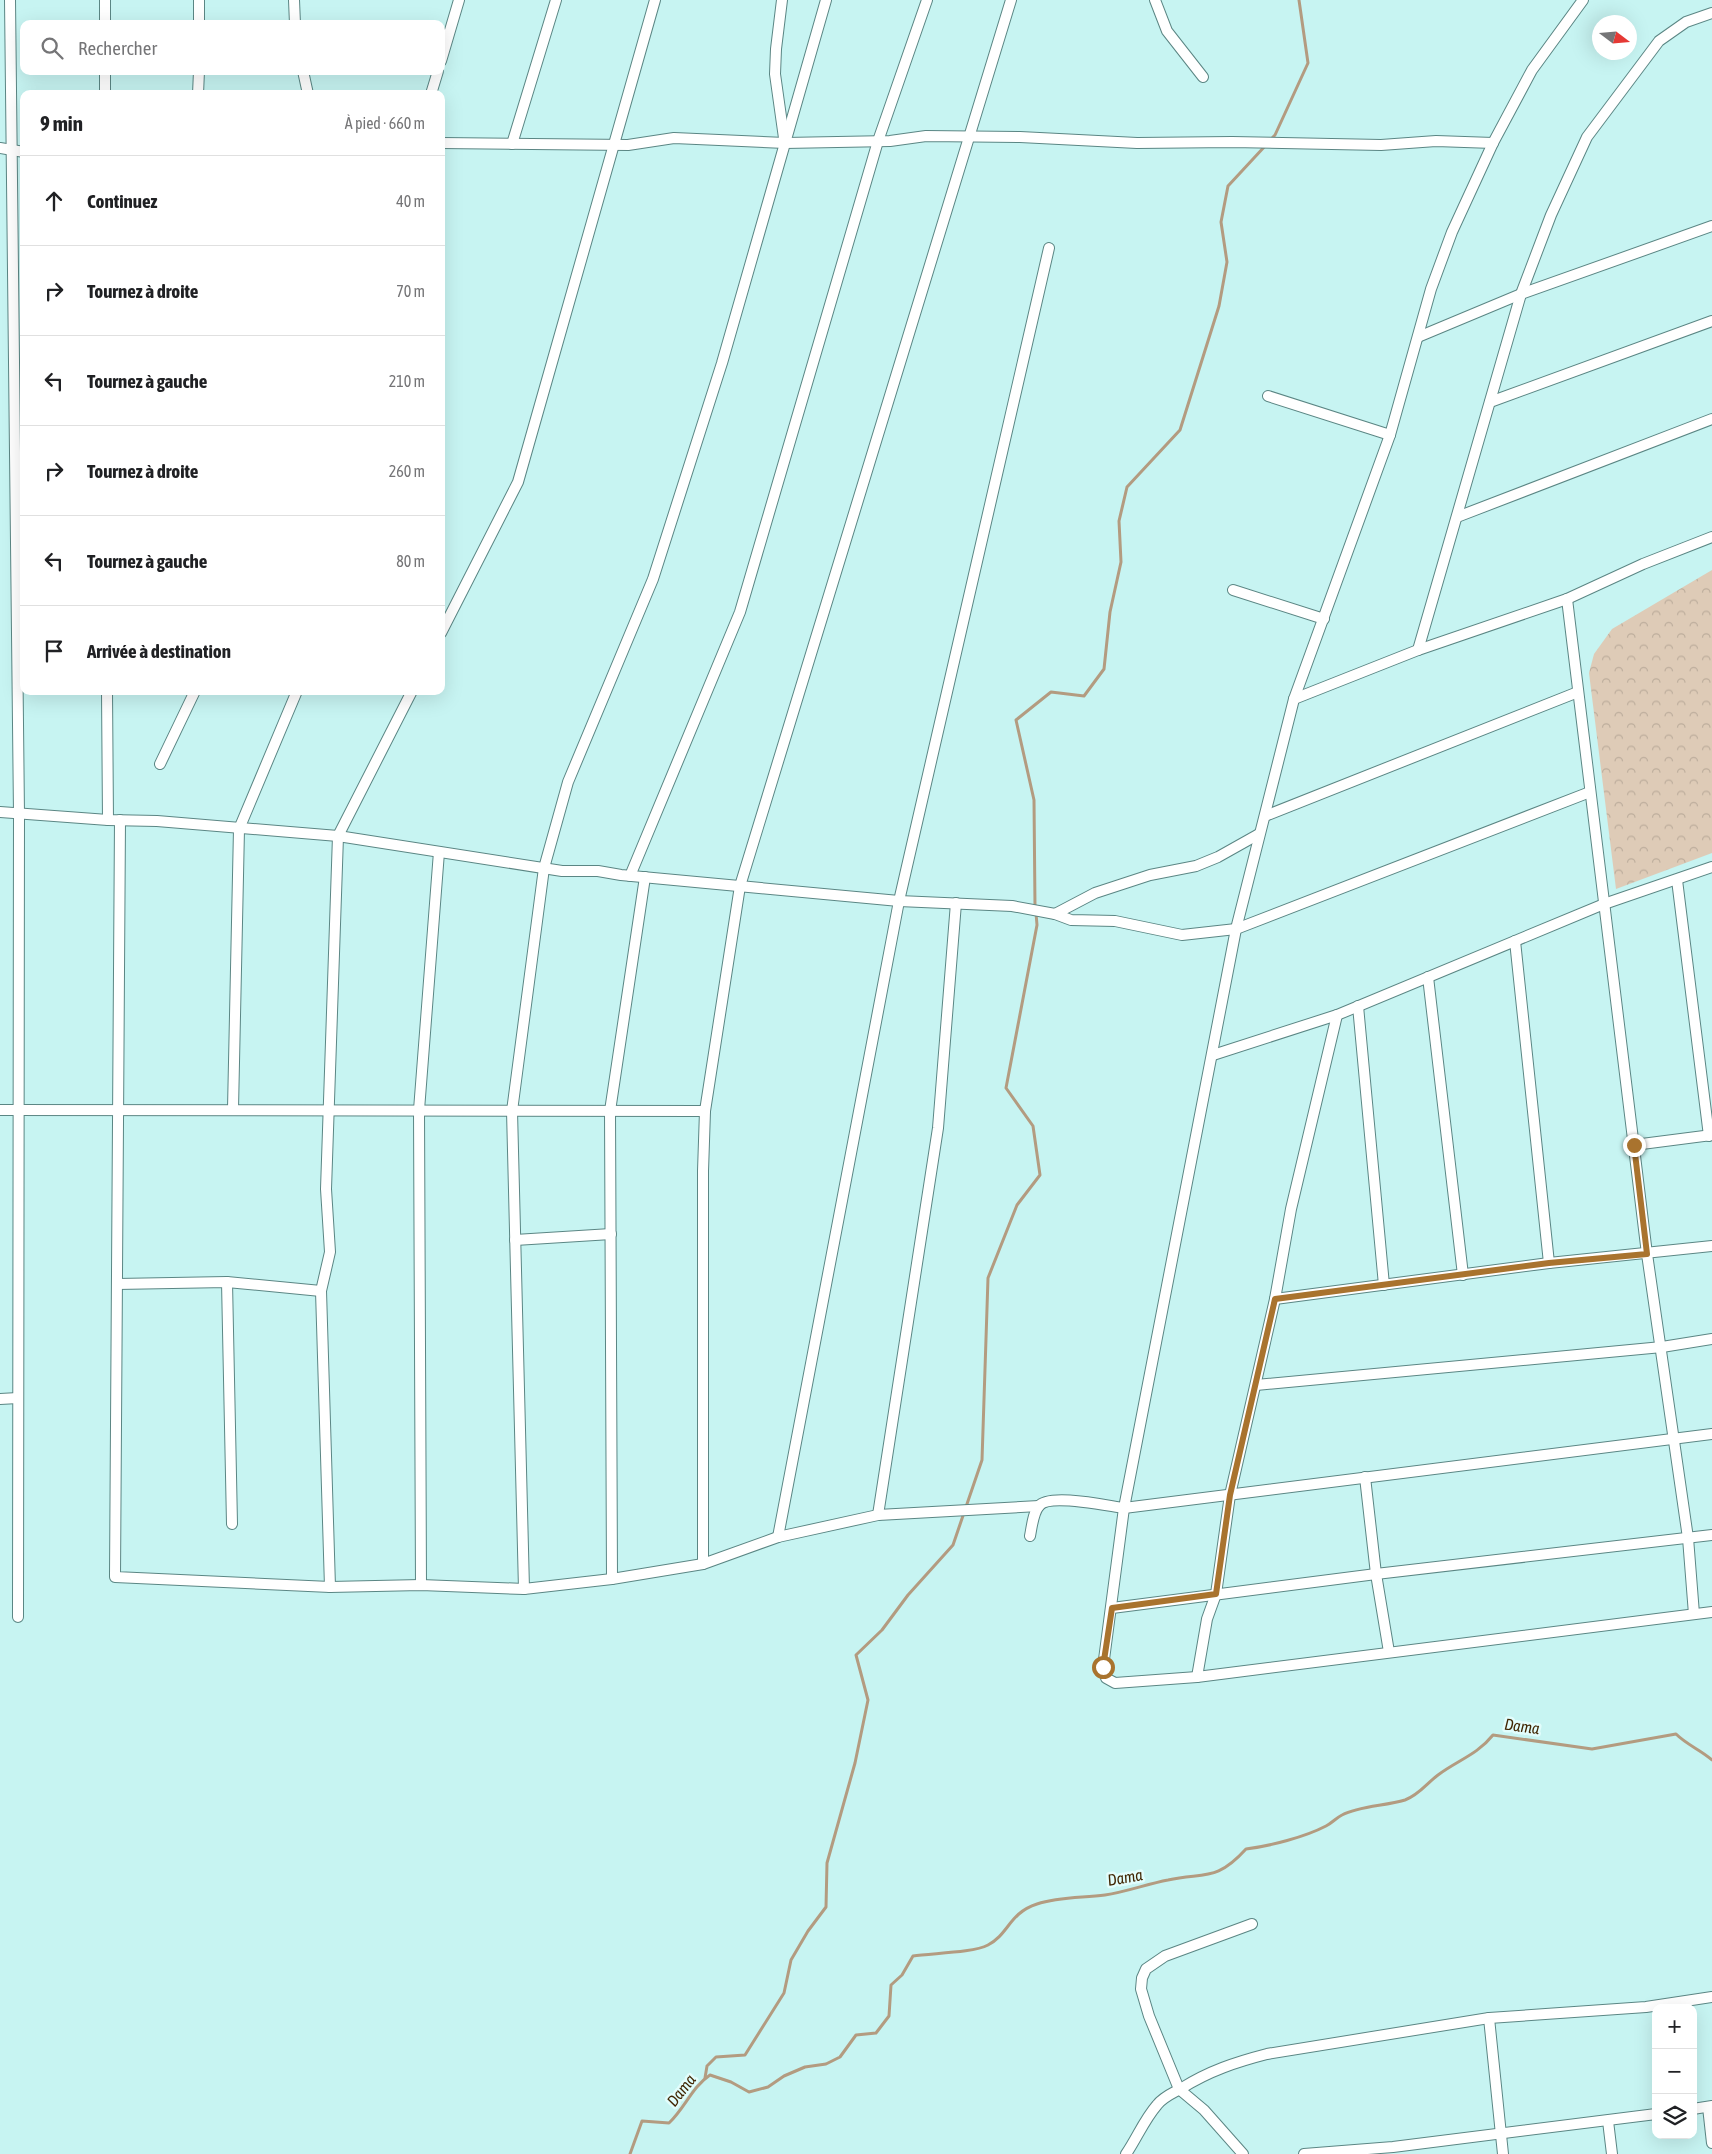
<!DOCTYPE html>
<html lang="fr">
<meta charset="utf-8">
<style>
:root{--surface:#fff;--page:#f2f2f2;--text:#202124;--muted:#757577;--line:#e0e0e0}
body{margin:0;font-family:"Asap Condensed",sans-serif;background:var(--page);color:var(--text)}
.controls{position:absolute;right:15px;bottom:15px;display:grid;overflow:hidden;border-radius:10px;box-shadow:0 5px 20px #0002}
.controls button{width:45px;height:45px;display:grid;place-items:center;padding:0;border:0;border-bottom:1px solid var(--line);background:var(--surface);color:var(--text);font:25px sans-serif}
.compass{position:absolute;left:1592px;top:15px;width:45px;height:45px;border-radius:50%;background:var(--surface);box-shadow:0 5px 20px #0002;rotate:106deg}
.stop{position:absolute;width:15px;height:15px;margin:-11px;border:4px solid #a9732e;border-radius:50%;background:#fff}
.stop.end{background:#a9732e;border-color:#fff;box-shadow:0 1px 5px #0008}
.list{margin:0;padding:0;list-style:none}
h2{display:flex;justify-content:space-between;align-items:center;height:65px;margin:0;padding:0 20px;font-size:21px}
h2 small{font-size:16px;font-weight:400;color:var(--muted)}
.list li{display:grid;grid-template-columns:32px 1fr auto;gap:15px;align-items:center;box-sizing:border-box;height:90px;padding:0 20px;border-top:1px solid var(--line)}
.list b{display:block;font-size:19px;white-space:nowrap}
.list em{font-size:16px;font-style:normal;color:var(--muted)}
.icon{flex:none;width:28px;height:28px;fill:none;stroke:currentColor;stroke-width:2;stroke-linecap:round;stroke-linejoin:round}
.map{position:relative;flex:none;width:1712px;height:2154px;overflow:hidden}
.search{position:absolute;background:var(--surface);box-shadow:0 5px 20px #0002;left:20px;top:20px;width:425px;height:55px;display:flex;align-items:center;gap:12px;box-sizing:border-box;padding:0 18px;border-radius:10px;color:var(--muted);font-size:19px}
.panel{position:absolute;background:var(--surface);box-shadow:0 5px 20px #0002;left:20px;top:90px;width:425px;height:605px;border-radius:10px}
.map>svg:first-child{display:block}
.park{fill:url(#park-crowns)}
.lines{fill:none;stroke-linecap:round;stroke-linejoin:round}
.stream{stroke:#b39b80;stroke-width:3}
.minor-casing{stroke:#5b8684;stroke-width:12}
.minor{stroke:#fff;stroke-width:10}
.route{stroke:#a9732e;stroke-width:6}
.labels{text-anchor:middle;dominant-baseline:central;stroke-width:5;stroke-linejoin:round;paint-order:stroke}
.water-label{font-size:16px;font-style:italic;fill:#412603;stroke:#e2fdfc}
</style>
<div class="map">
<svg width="1712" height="2154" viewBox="0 0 1712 2154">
<defs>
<pattern id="park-crowns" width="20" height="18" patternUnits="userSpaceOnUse" patternTransform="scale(1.25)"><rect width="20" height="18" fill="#decbb7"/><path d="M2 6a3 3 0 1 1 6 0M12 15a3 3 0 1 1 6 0" fill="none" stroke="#bdad9c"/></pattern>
</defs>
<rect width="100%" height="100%" fill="#c7f4f2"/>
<path class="park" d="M1712,570V853L1616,889L1589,673L1594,654L1612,629Z"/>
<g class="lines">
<g class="stream">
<path d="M1270,140L1275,135L1308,63L1299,0"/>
<path d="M1035,907L1034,800L1016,720L1051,692L1084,696L1104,669L1110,612L1121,562L1119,521L1127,487L1180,430L1219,306L1227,262L1221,222L1228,186L1266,145"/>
<path d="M705,2078L707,2066L716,2057L745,2055L784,1993L791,1960L808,1931L826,1907L827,1863L855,1763L868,1700L856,1655L882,1630L908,1595L953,1545L982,1460L988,1278L1017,1205L1040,1175L1033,1126L1006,1088L1037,925L1036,913"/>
<path d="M630,2154L642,2121L669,2123C685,2108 692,2087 710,2075L731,2082L749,2092L768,2087L784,2076L805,2067L826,2064L840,2057L856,2035L876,2033L889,2016L891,1985L902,1975L913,1956C931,1953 973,1953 988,1945C1009,1934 1009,1913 1037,1904C1059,1897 1082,1898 1105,1895C1126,1892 1147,1884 1168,1880C1205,1872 1216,1882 1246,1849C1270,1846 1305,1837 1326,1826C1332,1823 1336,1818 1342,1815C1359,1806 1385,1806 1405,1800C1419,1795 1427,1783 1438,1775C1458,1760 1477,1755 1493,1735L1592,1749L1676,1734C1687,1745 1701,1750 1712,1760"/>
</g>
<g class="minor-casing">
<g id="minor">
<path d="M10,0L19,814L18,1617"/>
<path d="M105,0V24"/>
<path d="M294,0L295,24"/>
<path d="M782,0L776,49L775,74L784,138"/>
<path d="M1155,0L1167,31L1203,77"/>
<path d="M1583,0L1532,70L1493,143L1452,232L1431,289L1390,435L1294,699L1236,929L1124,1508L1103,1667L1106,1678L1115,1683L1197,1677L1712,1612"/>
<path d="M199,24V0"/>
<path d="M441,61L459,0"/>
<path d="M105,71V94"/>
<path d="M303,71L308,94"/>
<path d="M198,94L199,71"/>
<path d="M431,94L438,71"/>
<path d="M441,143L628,145L674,138L785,143L890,141L926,136L1020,137L1137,143L1232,142L1381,145L1436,141L1493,143"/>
<path d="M512,144L556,0"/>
<path d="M0,148L24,152"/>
<path d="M1418,337L1521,294L1712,226"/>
<path d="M1268,396L1390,435"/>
<path d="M1490,402L1712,321"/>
<path d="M1457,517L1712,419"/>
<path d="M1233,590L1324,619"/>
<path d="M1567,599L1647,1254L1688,1538L1694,1614"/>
<path d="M441,633L518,482L655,0"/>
<path d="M1418,650L1521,294L1551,215L1587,137L1659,41L1686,22L1712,13"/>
<path d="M107,691L108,820"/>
<path d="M1294,699L1418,650L1567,599L1643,564L1712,537"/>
<path d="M160,764L195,691"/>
<path d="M0,812L108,820L157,821L338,836L562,871H598L621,875L899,901L1012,906L1055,914L1071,920L1115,921L1182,935L1236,929L1590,792"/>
<path d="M1265,816L1578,692"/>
<path d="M120,820L115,1577L330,1587L421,1585L524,1589L612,1579L703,1564L778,1537L878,1515L1039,1506"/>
<path d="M630,876L740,612L878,141L927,0"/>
<path d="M1677,880L1709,1136"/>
<path d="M1055,914L1095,893L1150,875L1196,866L1218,857L1259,834"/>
<path d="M1515,941L1549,1263"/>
<path d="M1428,977L1463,1275"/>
<path d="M1358,1006L1384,1285"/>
<path d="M1213,1055L1337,1015L1604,904L1712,867"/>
<path d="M233,1109L239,829L297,691"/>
<path d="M0,1110L705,1111"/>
<path d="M1634,1145L1712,1135"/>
<path d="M515,1240L611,1234"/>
<path d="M227,1282L232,1524"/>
<path d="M117,1284L227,1282L321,1291"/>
<path d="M1275,1299L1549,1263L1712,1246"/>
<path d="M1256,1385L1662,1347L1712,1339"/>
<path d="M0,1399L18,1398"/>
<path d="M1365,1477L1376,1574L1389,1652"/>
<path d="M878,1515L938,1128L956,903"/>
<path d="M1030,1536C1032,1526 1033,1513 1039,1506C1049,1493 1108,1506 1124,1508L1712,1434"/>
<path d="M778,1537L899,901L1049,248"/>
<path d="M703,1564V1171L705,1111L740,886L1011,0"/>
<path d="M612,1579L610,1111L645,877"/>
<path d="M421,1585L419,1110L439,852"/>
<path d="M330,1587L321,1291L330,1252L326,1189L338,836L412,691"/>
<path d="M524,1589L512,1111L544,868L568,782L653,579L722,363L826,0"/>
<path d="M1112,1608L1376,1574L1712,1535"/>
<path d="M1197,1677L1207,1619L1216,1594L1230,1495L1275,1299L1291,1209L1337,1015"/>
<path d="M1489,2018L1503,2154"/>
<path d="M1708,2107L1712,2143"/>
<path d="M1693,2109L1712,2106"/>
<path d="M1608,2121L1612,2154"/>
<path d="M1126,2154C1137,2138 1144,2120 1157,2105C1163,2097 1173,2093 1182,2088C1209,2071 1236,2062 1267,2054L1489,2018L1646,2007L1712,1997"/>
<path d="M1243,2154L1204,2110L1179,2089L1149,2016L1141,1989L1142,1978L1146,1969L1165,1956L1252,1924"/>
<path d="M1304,2154L1393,2147L1656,2114"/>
</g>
</g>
<use href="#minor" class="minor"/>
</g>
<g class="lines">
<path class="route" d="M1103,1667L1112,1608L1216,1594L1230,1495L1275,1299L1549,1263L1647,1254L1634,1145"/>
</g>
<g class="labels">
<g class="water-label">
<text transform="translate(1522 1726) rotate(8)">Dama</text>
<text transform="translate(1125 1877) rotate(-10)">Dama</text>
<text transform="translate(681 2090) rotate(-52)">Dama</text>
</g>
</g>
</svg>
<div class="controls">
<button>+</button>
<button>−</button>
<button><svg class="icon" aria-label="layers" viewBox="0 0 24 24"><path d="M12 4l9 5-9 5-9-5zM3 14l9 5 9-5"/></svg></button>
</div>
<svg class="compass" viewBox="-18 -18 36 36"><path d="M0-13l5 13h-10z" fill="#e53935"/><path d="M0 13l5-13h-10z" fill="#757577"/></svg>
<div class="stop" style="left:1103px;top:1667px"></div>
<div class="stop end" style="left:1634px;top:1145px"></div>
<div class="search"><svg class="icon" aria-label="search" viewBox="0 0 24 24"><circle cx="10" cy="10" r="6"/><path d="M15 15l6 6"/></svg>Rechercher</div>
<section class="panel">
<h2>9 min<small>À pied · 660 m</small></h2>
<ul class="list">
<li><svg class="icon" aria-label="ahead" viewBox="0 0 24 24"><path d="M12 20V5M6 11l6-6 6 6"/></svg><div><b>Continuez</b></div><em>40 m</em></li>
<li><svg class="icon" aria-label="right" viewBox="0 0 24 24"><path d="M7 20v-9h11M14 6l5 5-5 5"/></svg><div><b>Tournez à droite</b></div><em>70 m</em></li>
<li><svg class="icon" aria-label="left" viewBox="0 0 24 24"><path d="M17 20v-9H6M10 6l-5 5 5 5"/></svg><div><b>Tournez à gauche</b></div><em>210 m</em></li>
<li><svg class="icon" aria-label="right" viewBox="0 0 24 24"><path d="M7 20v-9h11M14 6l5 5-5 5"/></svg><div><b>Tournez à droite</b></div><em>260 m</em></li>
<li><svg class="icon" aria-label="left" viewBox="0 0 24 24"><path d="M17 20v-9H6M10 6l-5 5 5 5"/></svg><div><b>Tournez à gauche</b></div><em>80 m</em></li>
<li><svg class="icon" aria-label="arrive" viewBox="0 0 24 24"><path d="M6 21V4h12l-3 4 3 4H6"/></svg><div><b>Arrivée à destination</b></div></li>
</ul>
</section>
</div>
